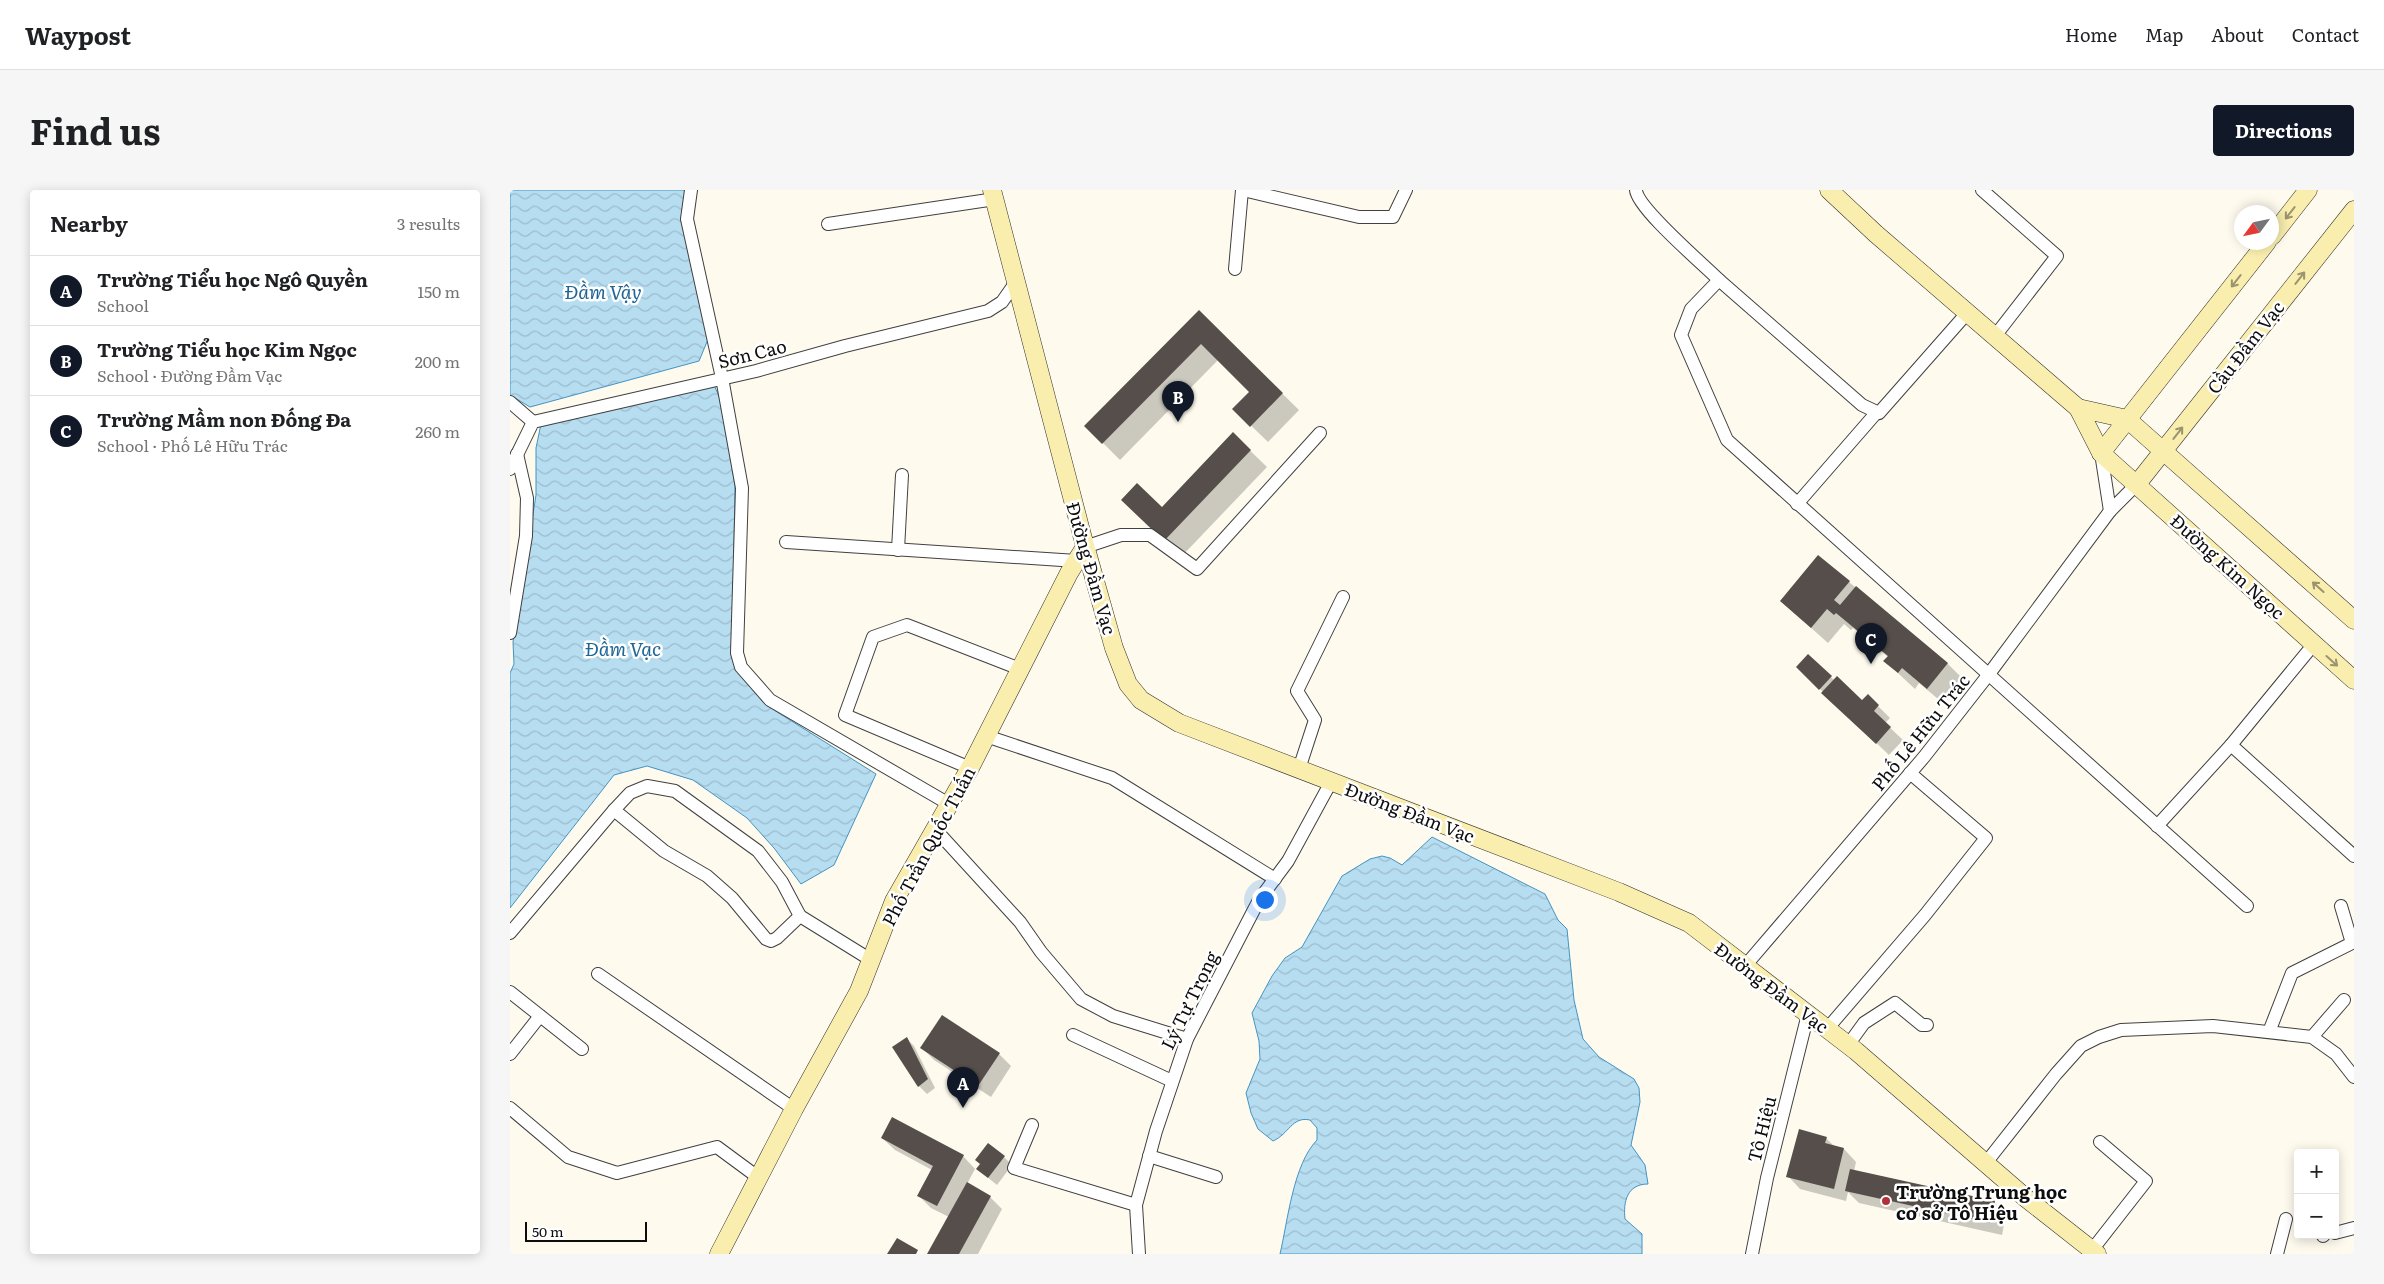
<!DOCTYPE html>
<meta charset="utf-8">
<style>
:root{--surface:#fff;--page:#f6f6f6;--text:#202124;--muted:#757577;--line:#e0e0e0;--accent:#111827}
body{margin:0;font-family:Literata,serif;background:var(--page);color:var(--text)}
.controls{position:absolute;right:15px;bottom:15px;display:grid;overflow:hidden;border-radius:5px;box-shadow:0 2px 12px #0003}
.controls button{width:45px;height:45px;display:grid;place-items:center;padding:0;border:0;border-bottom:1px solid var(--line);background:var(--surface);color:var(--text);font:25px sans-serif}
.compass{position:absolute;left:1724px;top:15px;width:45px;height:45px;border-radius:50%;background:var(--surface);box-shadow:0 2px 12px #0003;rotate:237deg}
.scale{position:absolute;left:15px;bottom:12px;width:122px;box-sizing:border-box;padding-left:5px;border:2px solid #0d0d0d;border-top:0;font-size:14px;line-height:18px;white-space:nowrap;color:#0d0d0d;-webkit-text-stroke:4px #fff;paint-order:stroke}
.you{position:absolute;left:754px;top:709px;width:18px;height:18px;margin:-12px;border:4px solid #fff;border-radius:50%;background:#1a73e8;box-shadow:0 0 0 8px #1a73e833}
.badge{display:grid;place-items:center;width:32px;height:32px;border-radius:50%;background:var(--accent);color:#fff;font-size:16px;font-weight:700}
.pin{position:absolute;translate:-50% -41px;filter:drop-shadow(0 1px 2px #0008)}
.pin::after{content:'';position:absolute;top:26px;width:18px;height:15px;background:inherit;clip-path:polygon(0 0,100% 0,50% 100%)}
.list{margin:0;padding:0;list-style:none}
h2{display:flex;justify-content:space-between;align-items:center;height:65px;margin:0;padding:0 20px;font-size:21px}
h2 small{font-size:16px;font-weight:400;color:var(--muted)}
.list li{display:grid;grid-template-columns:32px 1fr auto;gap:15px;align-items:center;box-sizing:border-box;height:70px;padding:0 20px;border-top:1px solid var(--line)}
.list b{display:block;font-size:19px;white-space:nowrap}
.list p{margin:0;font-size:16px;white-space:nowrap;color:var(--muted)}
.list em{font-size:16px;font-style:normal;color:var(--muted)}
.map{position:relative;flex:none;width:1844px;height:1064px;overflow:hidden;border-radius:5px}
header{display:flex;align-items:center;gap:30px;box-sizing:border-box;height:70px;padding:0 25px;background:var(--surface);border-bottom:1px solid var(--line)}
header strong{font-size:24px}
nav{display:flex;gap:28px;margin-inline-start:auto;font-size:18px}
.intro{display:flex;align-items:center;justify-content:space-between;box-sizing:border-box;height:120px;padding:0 30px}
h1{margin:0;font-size:35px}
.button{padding:12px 22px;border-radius:5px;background:var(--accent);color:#fff;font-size:18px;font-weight:700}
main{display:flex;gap:30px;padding:0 30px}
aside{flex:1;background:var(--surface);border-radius:5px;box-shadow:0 2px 12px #0003}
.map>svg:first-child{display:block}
.water{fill:url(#water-waves);stroke:#4394c3}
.shadow{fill:#0003}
.building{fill:#554e4a}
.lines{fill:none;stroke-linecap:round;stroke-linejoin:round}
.street-casing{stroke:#404040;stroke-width:14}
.secondary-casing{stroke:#2f2f2f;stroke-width:19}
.street{stroke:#fff;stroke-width:12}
.secondary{stroke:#f9eeae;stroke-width:18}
.oneway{stroke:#9b946e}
.poi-dot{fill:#b2303a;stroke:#fff;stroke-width:2}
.labels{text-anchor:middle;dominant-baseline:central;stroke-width:5;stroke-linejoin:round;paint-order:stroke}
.street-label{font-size:18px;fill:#0d0d0d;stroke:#fff}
.poi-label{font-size:18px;font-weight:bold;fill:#0d0d0d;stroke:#fff;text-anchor:start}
.water-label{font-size:19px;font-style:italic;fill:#206695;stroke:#fff}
</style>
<header>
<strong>Waypost</strong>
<nav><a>Home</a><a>Map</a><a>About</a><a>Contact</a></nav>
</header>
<div class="intro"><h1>Find us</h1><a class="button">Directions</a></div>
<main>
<aside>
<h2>Nearby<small>3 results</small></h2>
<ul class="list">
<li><span class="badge">A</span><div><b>Trường Tiểu học Ngô Quyền</b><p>School</p></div><em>150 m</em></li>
<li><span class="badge">B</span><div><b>Trường Tiểu học Kim Ngọc</b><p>School · Đường Đầm Vạc</p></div><em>200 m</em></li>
<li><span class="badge">C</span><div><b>Trường Mầm non Đống Đa</b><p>School · Phố Lê Hữu Trác</p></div><em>260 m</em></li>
</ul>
</aside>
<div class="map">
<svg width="1844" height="1064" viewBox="0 0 1844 1064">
<defs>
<pattern id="water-waves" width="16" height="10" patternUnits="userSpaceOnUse" patternTransform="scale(1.25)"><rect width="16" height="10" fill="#b7ddf1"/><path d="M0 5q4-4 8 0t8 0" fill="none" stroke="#9cbccd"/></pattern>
</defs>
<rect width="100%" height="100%" fill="#fefaee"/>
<g class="water">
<path d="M0,0H177L199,147L189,171L20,217L0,205Z"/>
<path d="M204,195L212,213L225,296L222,468L232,487L256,515L366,584L324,675L291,694L264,658L237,628L183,590L137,576L104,585L0,718V483L4,474L3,452L26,305V258L31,234Z"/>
<path d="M922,647L1035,704L1048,730L1057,739L1064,810L1073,849L1089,867L1124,889L1129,898L1130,912L1121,955L1135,975L1138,994C1117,994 1113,1012 1115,1029L1132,1044V1064H770C778,1030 783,975 807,950V938L800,930C782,926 779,944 763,951L748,939L741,923L736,903L750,869L749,851L742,823L762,786L775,768L792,757L832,686L860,669L872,666L880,668L892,675Z"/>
</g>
<g class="shadow">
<path d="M689,122L789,220L758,252L724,219L741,202L708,170L610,270L576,236Z"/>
<path d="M723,244L757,277L671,367L613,310L652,319Z"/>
<path d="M1339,392L1438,474L1454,490L1434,514L1409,493L1405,499L1375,471L1378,467L1343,438L1341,440L1334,434L1318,453L1271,411Z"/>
<path d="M1298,466L1324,490L1352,511L1368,516L1380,528L1375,533L1393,550L1379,565L1287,477Z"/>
<path d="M396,848L404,856L425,898L417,904L409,896Z"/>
<path d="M412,858L489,864L501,876L481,907L424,870Z"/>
<path d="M372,948L453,966L465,979L457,994L480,1007L492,1019L468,1064H419L439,1027L421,1018L408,1005L422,980L385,960Z"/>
<path d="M1316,948L1325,957L1334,959L1346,972L1344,981L1484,1012L1496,1024L1492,1045L1349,1013L1338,1002L1336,1011L1290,999L1278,986Z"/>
<path d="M494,967L502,975L487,995L476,986Z"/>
</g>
<g class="building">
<path d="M689,120L773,203L740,237L722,219L739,202L691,154L592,254L574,236Z"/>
<path d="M723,242L741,260L654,351L611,310L627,293L652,317Z"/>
<path d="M1308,365L1340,391L1324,410L1330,415L1346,396L1438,473L1417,499L1392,478L1388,483L1373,471L1378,466L1326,423L1324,425L1317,419L1301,438L1270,411Z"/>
<path d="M1298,464L1322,486L1309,500L1286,477Z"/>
<path d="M1327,486L1352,510L1358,504L1369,515L1364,521L1381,537L1366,554L1311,503Z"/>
<path d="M432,825L490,863L468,896L410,858Z"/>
<path d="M397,847L418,889L408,897L382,857Z"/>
<path d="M382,927L454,965L427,1016L407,1006L423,976L371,948Z"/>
<path d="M1289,939L1317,947L1315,953L1334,958L1324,999L1276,987Z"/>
<path d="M478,953L495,966L478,988L466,979L470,974L465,970Z"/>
<path d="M1340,979L1485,1011L1480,1033L1335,1001Z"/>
<path d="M457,992L481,1006L449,1064H417Z"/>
<path d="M387,1048L408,1060L406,1064H377Z"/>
</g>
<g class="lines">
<g class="street-casing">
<g id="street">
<path d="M181,0L177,29L212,188L232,298L227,463L231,477L260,510L439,614"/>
<path d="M733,0L849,27H883L896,0"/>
<path d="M1126,0C1127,18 1193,74 1209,90L1181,119L1171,145L1217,250L1737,716"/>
<path d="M1472,0L1547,66L1485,146"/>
<path d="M318,34L485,9"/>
<path d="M725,79L732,0"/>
<path d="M1209,90L1352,215L1369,223L1458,122"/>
<path d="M0,212L23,232"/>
<path d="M1591,263L1600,321L1627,294"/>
<path d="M0,279L23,232L246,181L335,156L478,121L492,112L506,92"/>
<path d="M1287,314L1367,222"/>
<path d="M276,352L567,371"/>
<path d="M575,357L611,345H640L687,379L810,243"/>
<path d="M388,360L392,285"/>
<path d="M0,443L16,346L17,308L7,264"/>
<path d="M476,546L602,588L765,689"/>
<path d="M1721,555L1844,666"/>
<path d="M460,578L335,525L363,447L397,435L510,479"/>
<path d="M789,579L805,530L787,501L833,407"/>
<path d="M104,620L154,661L197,686L222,708L256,749L261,751L267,748L290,726"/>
<path d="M1647,636L1721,555L1804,454"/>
<path d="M425,639L510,732L531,762L571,809L603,826L677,849"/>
<path d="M0,743L104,620L120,603L137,596L165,601L248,661L272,692L290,726L361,770"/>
<path d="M1235,776L1414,567L1479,484L1600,321"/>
<path d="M88,784L284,919"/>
<path d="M0,802L72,859"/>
<path d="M1317,839L1415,725L1476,648L1400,583"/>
<path d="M1759,842L1782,783L1842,753L1831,716"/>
<path d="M563,845L662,891"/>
<path d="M1802,847L1834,810"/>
<path d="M1338,855L1354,833L1385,813L1412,835H1417"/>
<path d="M0,864L30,826"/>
<path d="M0,918L58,967L107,983L207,957L249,988"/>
<path d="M522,935L504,978L626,1015"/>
<path d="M639,966L706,987"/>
<path d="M1475,974L1546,884L1571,856L1589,847L1611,840L1703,836L1802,847L1826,864L1844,887"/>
<path d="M1825,1043L1844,1038"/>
<path d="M1813,1046L1814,1045"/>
<path d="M1582,1060L1636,991L1590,952"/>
<path d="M629,1064L626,1015L646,941L677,849L749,710L778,671L821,592"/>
<path d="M1242,1064L1257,988L1298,824"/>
<path d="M1767,1064L1776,1029"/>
</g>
</g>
<g class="secondary-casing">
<g id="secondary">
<path d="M482,0L572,345L604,458L618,494L631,510L669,533L1109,702L1179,733L1346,861L1517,1009L1587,1064"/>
<path d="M1319,0L1366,44L1568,218"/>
<path d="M1762,46L1798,0"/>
<path d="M1591,263L1757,52"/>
<path d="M1627,294L1844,20"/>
<path d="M1844,430L1617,229L1568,218L1591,263L1844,490"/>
<path d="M209,1064L284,919L349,801L384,711L460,578L559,383L575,357"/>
</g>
</g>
<use href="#street" class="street"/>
<use href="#secondary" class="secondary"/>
</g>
<defs><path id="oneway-shaft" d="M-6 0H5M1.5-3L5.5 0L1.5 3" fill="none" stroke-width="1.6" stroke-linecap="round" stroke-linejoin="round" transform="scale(1.25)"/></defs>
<g class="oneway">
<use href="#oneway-shaft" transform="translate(1780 23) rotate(128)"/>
<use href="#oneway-shaft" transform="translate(1790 88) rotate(-52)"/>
<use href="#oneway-shaft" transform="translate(1726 91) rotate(128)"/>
<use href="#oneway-shaft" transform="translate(1668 243) rotate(-52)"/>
<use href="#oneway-shaft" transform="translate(1808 397) rotate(-138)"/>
<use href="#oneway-shaft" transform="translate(1822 471) rotate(42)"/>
</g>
<circle class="poi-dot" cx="1376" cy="1011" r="5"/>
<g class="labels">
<g class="street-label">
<text transform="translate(1735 157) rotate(-52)">Cầu Đầm Vạc</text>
<text transform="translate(242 163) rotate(-14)">Sơn Cao</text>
<text transform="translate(1718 376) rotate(42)">Đường Kim Ngọc</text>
<text transform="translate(582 378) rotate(74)">Đường Đầm Vạc</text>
<text transform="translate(1410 542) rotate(-51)">Phố Lê Hữu Trác</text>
<text transform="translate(900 622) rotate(21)">Đường Đầm Vạc</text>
<text transform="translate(418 656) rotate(-62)">Phố Trần Quốc Tuấn</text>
<text transform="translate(1262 797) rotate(37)">Đường Đầm Vạc</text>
<text transform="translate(679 810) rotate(-64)">Lý Tự Trọng</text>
<text transform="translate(1251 939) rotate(-76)">Tô Hiệu</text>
</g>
<g class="poi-label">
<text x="1386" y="1001">Trường Trung học<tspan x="1386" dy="21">cơ sở Tô Hiệu</tspan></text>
</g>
<g class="water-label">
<text x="93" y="101">Đầm Vậy</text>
<text x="113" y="458">Đầm Vạc</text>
</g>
</g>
</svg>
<div class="controls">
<button>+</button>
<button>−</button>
</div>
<svg class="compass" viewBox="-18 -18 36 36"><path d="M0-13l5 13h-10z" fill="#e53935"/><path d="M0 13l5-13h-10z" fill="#757577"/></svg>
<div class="scale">50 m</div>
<div class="you"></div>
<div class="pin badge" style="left:453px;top:918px">A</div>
<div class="pin badge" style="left:668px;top:232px">B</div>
<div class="pin badge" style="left:1361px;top:474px">C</div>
</div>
</main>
